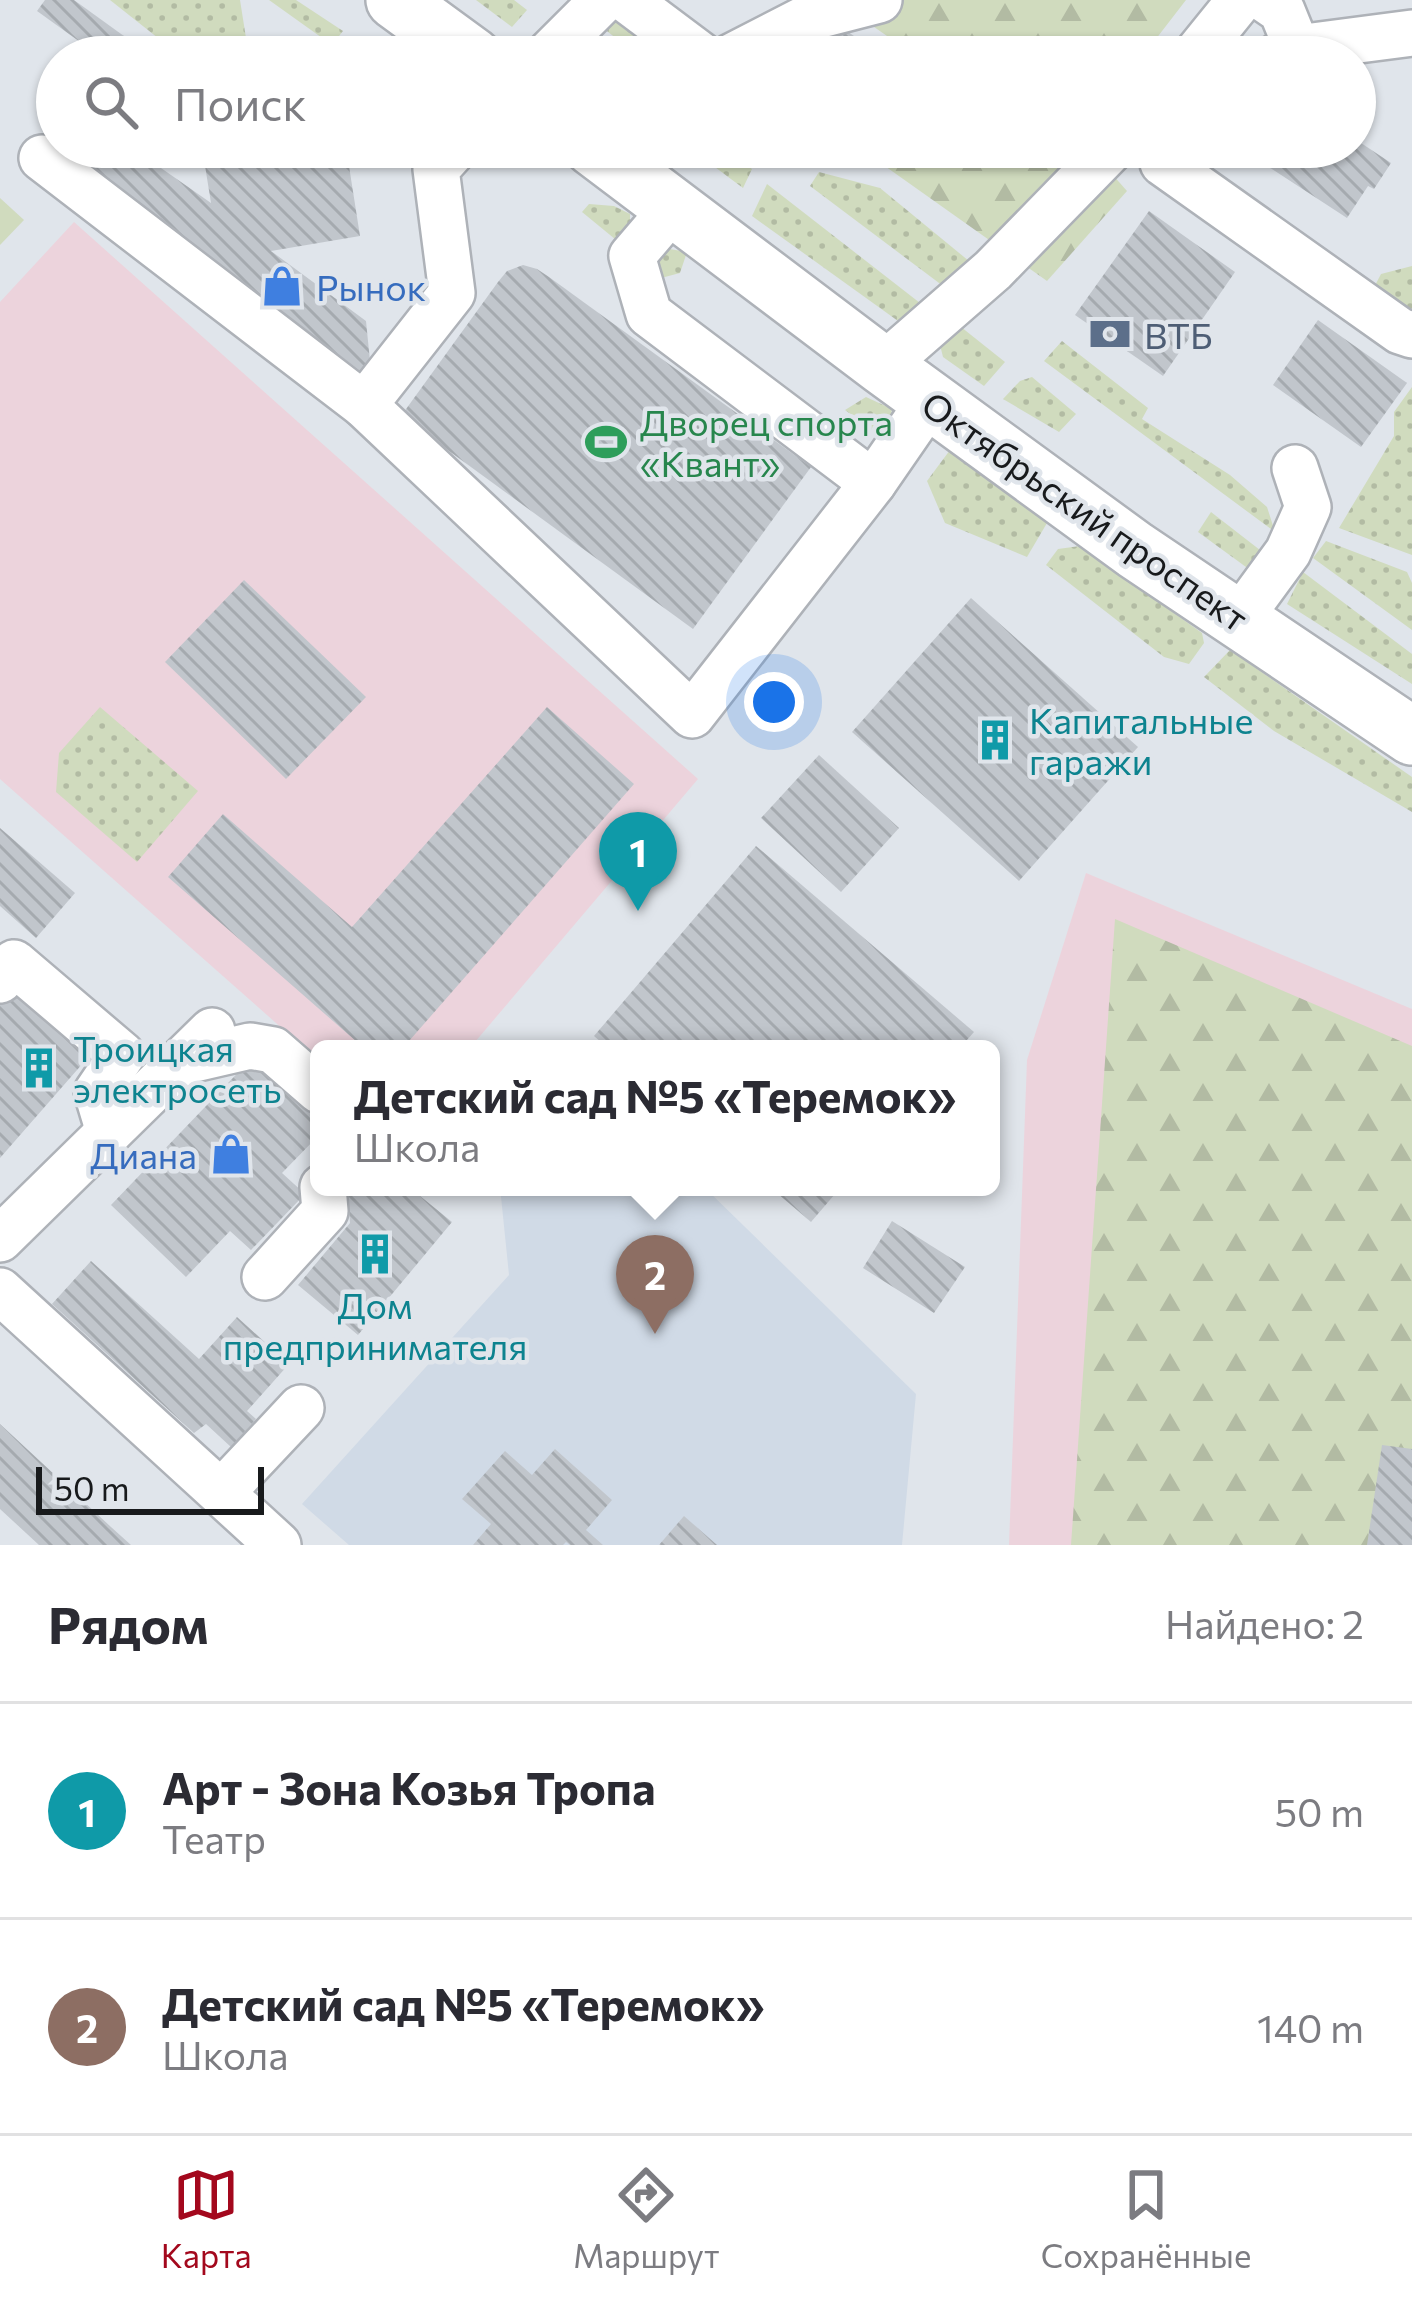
<!DOCTYPE html>
<html lang="ru">
<meta charset="utf-8">
<style>
:root{--surface:#fff;--page:#f7f7f7;--text:#2b2b33;--muted:#7c7c81;--line:#e1e1e2;--accent:#a3081d}
body{margin:0;font-family:Commissioner,sans-serif;background:var(--page);color:var(--text)}
.scale{position:absolute;left:36px;bottom:30px;width:228px;box-sizing:border-box;padding-left:12px;border:6px solid #181a1c;border-top:0;font-size:33px;line-height:42px;white-space:nowrap;color:#181a1c;-webkit-text-stroke:9px #e0e5eb;paint-order:stroke}
.you{position:absolute;left:774px;top:702px;width:42px;height:42px;margin:-30px;border:9px solid #fff;border-radius:50%;background:#1a73e8;box-shadow:0 0 0 18px #1a73e833}
.badge{display:grid;place-items:center;width:78px;height:78px;border-radius:50%;background:var(--accent);color:#fff;font-size:39px;font-weight:700}
.pin{position:absolute;translate:-50% -99px;filter:drop-shadow(0 3px 6px #0008)}
.pin::after{content:'';position:absolute;top:63px;width:42px;height:36px;background:inherit;clip-path:polygon(0 0,100% 0,50% 100%)}
.popup{position:absolute;left:310px;top:1040px;width:690px;height:156px;box-sizing:border-box;display:grid;place-content:center;border-radius:18px;background:var(--surface);filter:drop-shadow(0 3px 9px #0005);font-size:39px;white-space:nowrap;color:var(--muted)}
.popup b{font-size:45px;color:var(--text)}
.popup::after{content:'';position:absolute;left:50%;top:100%;margin-left:-24px;border:24px solid transparent;border-top-color:var(--surface)}
.list{margin:0;padding:0;list-style:none}
h2{display:flex;justify-content:space-between;align-items:center;height:156px;margin:0;padding:0 48px;font-size:51px}
h2 small{font-size:39px;font-weight:400;color:var(--muted)}
.list li{display:grid;grid-template-columns:78px 1fr auto;gap:36px;align-items:center;box-sizing:border-box;height:216px;padding:0 48px;border-top:3px solid var(--line)}
.list b{display:block;font-size:45px;white-space:nowrap}
.list p{margin:0;font-size:39px;white-space:nowrap;color:var(--muted)}
.list em{font-size:39px;font-style:normal;color:var(--muted)}
.icon{flex:none;width:66px;height:66px;fill:none;stroke:currentColor;stroke-width:2;stroke-linecap:round;stroke-linejoin:round}
.map{position:relative;flex:none;width:1412px;height:1545px;overflow:hidden}
.search{position:absolute;background:var(--surface);box-shadow:0 3px 9px #0004;left:36px;right:36px;top:36px;height:132px;display:flex;align-items:center;gap:30px;box-sizing:border-box;padding:0 42px;border-radius:66px;color:var(--muted);font-size:45px}
.sheet{height:588px;background:var(--surface)}
nav{display:flex;justify-content:space-around;align-items:center;box-sizing:border-box;height:168px;border-top:3px solid var(--line);background:var(--surface);font-size:33px;color:var(--muted)}
nav a{display:grid;justify-items:center;gap:6px}
nav .on{color:var(--accent)}
.map>svg:first-child{display:block}
.industrial{fill:#ecd3dc}
.built{fill:#d0dae6}
.grass{fill:url(#grass-dots)}
.forest{fill:url(#forest-firs)}
.garden{fill:#d0dbbe}
.building{fill:url(#building-back-hatch)}
.lines{fill:none;stroke-linecap:round;stroke-linejoin:round}
.minor-casing{stroke:#aeb2b8;stroke-width:50}
.major-casing{stroke:#aeb2b8;stroke-width:62}
.minor{stroke:#fff;stroke-width:45}
.major{stroke:#fff;stroke-width:57}
.labels{text-anchor:middle;dominant-baseline:central;stroke-width:9;stroke-linejoin:round;paint-order:stroke}
.shop-label{font-size:36px;fill:#366cbe;stroke:#e0e5eb;text-anchor:start}
.service-label{font-size:36px;fill:#4e5e75;stroke:#e0e5eb;text-anchor:start}
.leisure-label{font-size:36px;fill:#27864d;stroke:#e0e5eb;text-anchor:start}
.street-label{font-size:36px;fill:#181a1c;stroke:#e0e5eb}
.culture-label{font-size:36px;fill:#0d838f;stroke:#e0e5eb;text-anchor:start}
</style>
<div class="map">
<svg width="1412" height="1545" viewBox="0 0 1412 1545">
<defs>
<pattern id="grass-dots" width="8" height="8" patternUnits="userSpaceOnUse" patternTransform="scale(3)"><rect width="8" height="8" fill="#d0dbbe"/><path d="M2 2h.1M6 6h.1" fill="none" stroke="#b2bba3" stroke-width="1.8" stroke-linecap="round"/></pattern>
<pattern id="forest-firs" width="22" height="20" patternUnits="userSpaceOnUse" patternTransform="scale(3)"><rect width="22" height="20" fill="#d0dbbe"/><path d="M5 1l3.5 6h-7zM16 11l3.5 6h-7z" fill="#b2bba3"/></pattern>
<pattern id="building-back-hatch" width="6" height="6" patternUnits="userSpaceOnUse" patternTransform="scale(3)"><rect width="6" height="6" fill="#c1c6cc"/><path d="M-1 5l2 2M0 0l6 6M5-1l2 2" fill="none" stroke="#a5aaaf"/></pattern>
</defs>
<rect width="100%" height="100%" fill="#e0e5eb"/>
<g class="industrial">
<path d="M74,222L698,779L469,1049H319V1061L0,779V302Z"/>
<path d="M1086,873L1412,1009V1545H1009L1027,1060Z"/>
</g>
<path class="built" d="M500,1187H704L916,1394L902,1545H349L302,1504L509,1275Z"/>
<g class="grass">
<path d="M110,0H240L249,57H182Z"/>
<path d="M269,0H296L343,31L332,45Z"/>
<path d="M476,0H514L527,10L512,27Z"/>
<path d="M608,13L684,57H640L594,21Z"/>
<path d="M688,147H722L752,169L743,188Z"/>
<path d="M819,172L880,188L975,266L951,292L810,186Z"/>
<path d="M767,184L929,310L905,326L752,216Z"/>
<path d="M589,204L614,206L630,214V234L621,244L582,212Z"/>
<path d="M658,247L687,252L680,273L661,278L647,268Z"/>
<path d="M1412,266V316L1370,295L1381,274Z"/>
<path d="M956,323L1005,362L984,386L943,357L939,341Z"/>
<path d="M1062,341L1148,408L1142,419L1230,475L1267,507L1275,532L1044,361Z"/>
<path d="M1032,377L1076,414L1059,432L1003,399L1020,381Z"/>
<path d="M1412,387V555L1339,528L1394,436V412Z"/>
<path d="M866,397L892,409L888,432L876,433L845,410Z"/>
<path d="M950,450L1047,523L1027,557L945,523L927,481Z"/>
<path d="M1211,512L1269,557L1257,575L1198,532Z"/>
<path d="M1326,541L1407,572L1412,583V630L1313,558Z"/>
<path d="M1080,546L1202,633L1204,643L1189,664L1164,657L1046,565L1058,549Z"/>
<path d="M1303,572L1412,654V684L1287,604Z"/>
<path d="M1230,650L1412,777V812L1274,731L1204,677Z"/>
<path d="M100,707L198,791L137,862L56,792L59,753Z"/>
</g>
<g class="forest">
<path d="M891,0H1186L1142,57H893L900,45L864,20Z"/>
<path d="M858,147H1088L1127,191L1047,281Z"/>
<path d="M1115,919L1412,1046V1545H1071Z"/>
</g>
<path class="garden" d="M0,198L24,220L0,245Z"/>
<g class="building">
<path d="M45,0H74L153,57H101L37,11Z"/>
<path d="M831,20L884,57H805Z"/>
<path d="M1355,139L1391,163L1374,189L1368,186L1347,218L1238,147H1355Z"/>
<path d="M202,147H346L360,236L271,251L366,321L370,361L362,372L89,170L97,159L141,154L211,203Z"/>
<path d="M1149,211L1235,272L1163,376L1075,315Z"/>
<path d="M523,265L537,269L549,277L811,467L693,629L401,416L498,282L507,271Z"/>
<path d="M1318,320L1407,383L1361,447L1273,385Z"/>
<path d="M244,580L366,697L286,779L165,662Z"/>
<path d="M971,598L1138,747L1019,881L852,732Z"/>
<path d="M547,707L634,784L402,1049H365L168,877L223,814L352,927Z"/>
<path d="M819,755L899,828L841,892L761,818Z"/>
<path d="M0,828L75,893L36,938L0,906Z"/>
<path d="M756,846L974,1032L959,1049H609L594,1036Z"/>
<path d="M14,986L91,1054L0,1158V1002Z"/>
<path d="M252,1058L319,1122V1135L282,1173L305,1194L251,1250L230,1231L186,1277L111,1205Z"/>
<path d="M355,1187H409L452,1222L358,1335L298,1285L350,1223L348,1196Z"/>
<path d="M770,1187H841L811,1222Z"/>
<path d="M892,1221L965,1267L934,1313L863,1268Z"/>
<path d="M91,1261L199,1359L237,1317L289,1364L247,1411L256,1419L231,1447L206,1424L194,1433L52,1304Z"/>
<path d="M0,1424L111,1527L131,1545H39L0,1509Z"/>
<path d="M1382,1445L1412,1449V1545H1367Z"/>
<path d="M555,1449L612,1500L586,1530L603,1545H570L566,1542L563,1545H473L491,1524L462,1499L505,1451L532,1475Z"/>
<path d="M684,1516L717,1545H659Z"/>
</g>
<g class="lines">
<g class="minor-casing">
<g id="minor">
<path d="M627,0L703,57"/>
<path d="M1266,0L1282,11L1297,48"/>
<path d="M546,57L603,0"/>
<path d="M731,57L805,19L879,0"/>
<path d="M1194,57L1240,0"/>
<path d="M1276,57L1297,48L1412,33"/>
<path d="M456,147L436,169L452,293L364,405L692,715L873,483L649,314L632,256L673,208"/>
<path d="M1177,147L1163,163L1400,331L1412,335"/>
<path d="M42,158L364,405"/>
<path d="M883,366L993,270L1113,147"/>
<path d="M873,483L931,399"/>
<path d="M1239,619L1288,552L1308,507L1295,468"/>
<path d="M0,980L14,963L122,1055L97,1092L109,1132"/>
<path d="M181,1062L250,1046L273,1050L319,1090"/>
<path d="M0,1239L212,1031"/>
<path d="M265,1277L325,1211L323,1187"/>
<path d="M0,1291L278,1545"/>
<path d="M222,1492L301,1408"/>
</g>
</g>
<g class="major-casing">
<g id="major">
<path d="M395,0L473,57"/>
<path d="M593,147L883,366L1135,550L1412,736"/>
</g>
</g>
<use href="#minor" class="minor"/>
<use href="#major" class="major"/>
</g>
<defs>
<g id="shop-bare" transform="scale(3.24)"><path d="M-5-2.5h2.3a2.7 3.5 0 0 1 5.4 0H5L5.5 6h-11ZM-1.5-2.5h3a1.5 2.3 0 0 0-3 0Z" fill="#3f7fe0" stroke="#e0e5eb" stroke-width="2.5" paint-order="stroke"/></g>
<g id="bank-bare" transform="scale(3.24)"><path d="M-6-4H6V4H-6ZM0-2.3a2.3 2.3 0 1 0 0 4.6a2.3 2.3 0 1 0 0-4.6Z" fill="#5c6f8a" stroke="#e0e5eb" stroke-width="2.5" paint-order="stroke"/></g>
<g id="stadium-bare" transform="scale(3.24)"><path d="M0-5a6.5 5 0 1 0 0 10a6.5 5 0 1 0 0-10ZM-3.5-1.8h7v3.6h-7Z" fill="#2e9e5b" stroke="#e0e5eb" stroke-width="2.5" paint-order="stroke"/></g>
<g id="building-bare" transform="scale(3.24)"><path d="M-4-6H4V6H1V3H-1V6H-4ZM-2.5-4.3h1.7v1.8h-1.7ZM.8-4.3h1.7v1.8H.8ZM-2.5-1h1.7V.8h-1.7ZM.8-1h1.7V.8H.8Z" fill="#0f9aa8" stroke="#e0e5eb" stroke-width="2.5" paint-order="stroke"/></g>
</defs>
<g fill-rule="evenodd">
<use href="#shop-bare" x="282" y="286"/>
<use href="#bank-bare" x="1110" y="334"/>
<use href="#stadium-bare" x="606" y="442"/>
<use href="#building-bare" x="995" y="740"/>
<use href="#building-bare" x="39" y="1068"/>
<use href="#shop-bare" x="231" y="1154"/>
<use href="#building-bare" x="375" y="1254"/>
</g>
<g class="labels">
<g class="shop-label">
<text x="316" y="286">Рынок</text>
<text x="197" y="1154" text-anchor="end">Диана</text>
</g>
<g class="service-label">
<text x="1144" y="334">ВТБ</text>
</g>
<g class="leisure-label">
<text x="640" y="421">Дворец спорта<tspan x="640" dy="41">«Квант»</tspan></text>
</g>
<g class="street-label">
<text transform="translate(1086 510) rotate(35)">Октябрьский проспект</text>
</g>
<g class="culture-label">
<text x="1029" y="719">Капитальные<tspan x="1029" dy="41">гаражи</tspan></text>
<text x="73" y="1047">Троицкая<tspan x="73" dy="41">электросеть</tspan></text>
<text x="375" y="1304" text-anchor="middle">Дом<tspan x="375" dy="41">предпринимателя</tspan></text>
</g>
</g>
</svg>
<div class="scale">50 m</div>
<div class="you"></div>
<div class="pin badge" style="left:638px;top:911px;background:#0f9aa8">1</div>
<div class="pin badge" style="left:655px;top:1334px;background:#8d6e63">2</div>
<div class="popup"><b>Детский сад №5 «Теремок»</b>Школа</div>
<div class="search"><svg class="icon" aria-label="search" viewBox="0 0 24 24"><circle cx="10" cy="10" r="6"/><path d="M15 15l6 6"/></svg>Поиск</div>
</div>
<section class="sheet">
<h2>Рядом<small>Найдено: 2</small></h2>
<ul class="list">
<li><span class="badge" style="background:#0f9aa8">1</span><div><b>Арт - Зона Козья Тропа</b><p>Театр</p></div><em>50 m</em></li>
<li><span class="badge" style="background:#8d6e63">2</span><div><b>Детский сад №5 «Теремок»</b><p>Школа</p></div><em>140 m</em></li>
</ul>
</section>
<nav>
<a class="on"><svg class="icon" aria-label="map" viewBox="0 0 24 24"><path d="M3 6l6-2 6 2 6-2v14l-6 2-6-2-6 2zM9 4v14M15 6v14"/></svg>Карта</a>
<a><svg class="icon" aria-label="directions" viewBox="0 0 24 24"><path d="M12 3l9 9-9 9-9-9zM9 14v-3h6M13 9l2 2-2 2"/></svg>Маршрут</a>
<a><svg class="icon" aria-label="saved" viewBox="0 0 24 24"><path d="M7 4h10v16l-5-4-5 4z"/></svg>Сохранённые</a>
</nav>
